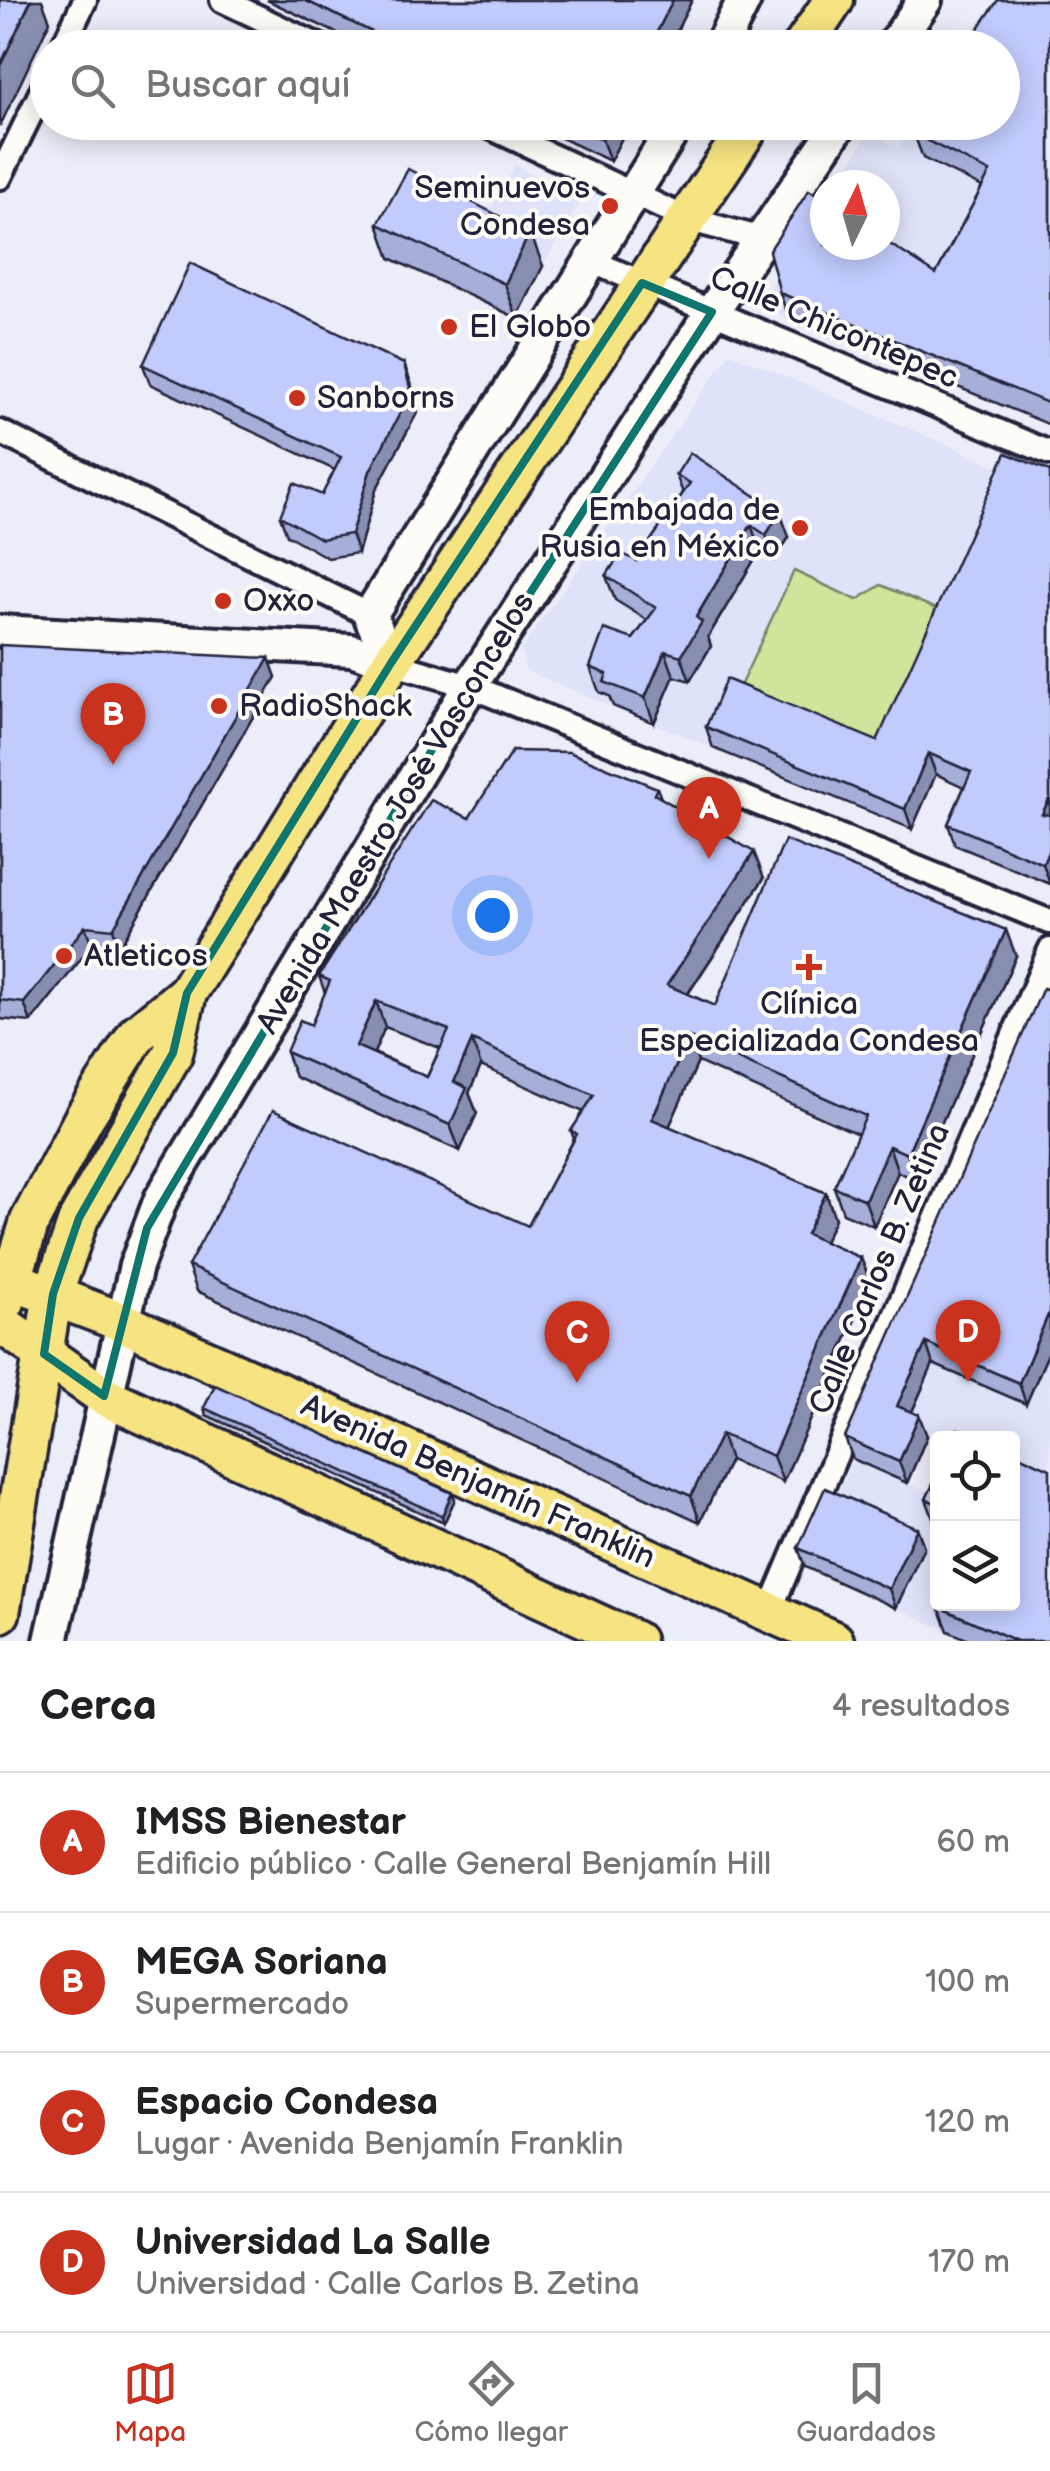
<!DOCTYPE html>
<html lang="es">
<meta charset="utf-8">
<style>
:root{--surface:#fff;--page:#f2f2f2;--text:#202124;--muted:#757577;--line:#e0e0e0;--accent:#c8321e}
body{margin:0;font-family:"Balsamiq Sans",sans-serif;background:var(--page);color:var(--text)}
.controls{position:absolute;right:30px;bottom:30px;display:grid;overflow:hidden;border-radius:10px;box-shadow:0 5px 25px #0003}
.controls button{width:90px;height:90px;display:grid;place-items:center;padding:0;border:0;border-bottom:2px solid var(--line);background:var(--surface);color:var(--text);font:50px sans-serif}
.compass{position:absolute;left:810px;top:170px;width:90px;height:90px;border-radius:50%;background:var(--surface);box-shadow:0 5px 25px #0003;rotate:5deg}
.you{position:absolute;left:492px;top:915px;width:35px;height:35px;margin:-25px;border:8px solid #fff;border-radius:50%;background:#1a73e8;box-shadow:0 0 0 15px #1a73e833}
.badge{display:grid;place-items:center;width:65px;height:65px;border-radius:50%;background:var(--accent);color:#fff;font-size:32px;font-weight:700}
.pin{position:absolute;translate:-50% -82px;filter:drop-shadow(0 2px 5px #0008)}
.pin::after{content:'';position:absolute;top:52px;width:35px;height:30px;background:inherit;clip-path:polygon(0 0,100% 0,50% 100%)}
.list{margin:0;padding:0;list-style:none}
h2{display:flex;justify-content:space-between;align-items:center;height:130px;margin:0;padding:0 40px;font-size:42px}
h2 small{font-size:32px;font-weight:400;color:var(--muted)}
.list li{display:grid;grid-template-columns:65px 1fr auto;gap:30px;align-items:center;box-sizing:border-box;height:140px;padding:0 40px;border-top:2px solid var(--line)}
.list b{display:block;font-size:38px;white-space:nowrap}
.list p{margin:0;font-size:32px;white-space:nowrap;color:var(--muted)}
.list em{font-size:32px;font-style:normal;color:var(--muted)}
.icon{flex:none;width:55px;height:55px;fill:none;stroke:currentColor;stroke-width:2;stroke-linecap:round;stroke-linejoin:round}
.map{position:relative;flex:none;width:1050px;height:1641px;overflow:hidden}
.search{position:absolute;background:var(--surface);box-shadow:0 5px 25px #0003;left:30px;right:30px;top:30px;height:110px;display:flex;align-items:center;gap:25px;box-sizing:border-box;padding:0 35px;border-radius:55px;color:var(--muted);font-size:38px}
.sheet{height:690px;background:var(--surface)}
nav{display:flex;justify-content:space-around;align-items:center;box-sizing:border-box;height:140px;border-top:2px solid var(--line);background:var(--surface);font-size:28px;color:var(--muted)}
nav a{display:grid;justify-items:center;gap:5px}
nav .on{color:var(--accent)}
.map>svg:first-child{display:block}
.built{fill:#dfe3f9}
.green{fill:#cfe59b;stroke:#78846b;stroke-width:2.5}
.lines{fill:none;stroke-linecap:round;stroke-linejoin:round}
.minor-casing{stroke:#22223b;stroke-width:30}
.tertiary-casing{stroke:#22223b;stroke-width:38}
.secondary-casing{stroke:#22223b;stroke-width:40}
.primary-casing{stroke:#22223b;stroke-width:45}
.minor{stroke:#fdfcf7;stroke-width:22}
.tertiary{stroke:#fdfcf7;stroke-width:30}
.secondary{stroke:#fdfcf7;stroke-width:32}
.primary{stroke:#f6e381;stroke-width:38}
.wall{fill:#a7afd9;stroke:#22223b;stroke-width:2.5;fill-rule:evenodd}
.shaded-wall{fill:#888eb0;stroke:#22223b;stroke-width:2.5}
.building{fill:#c2cbfc;stroke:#22223b;stroke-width:2.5;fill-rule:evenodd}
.marked{fill:none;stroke:#0f766e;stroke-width:8;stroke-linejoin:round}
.poi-dot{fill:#c8321e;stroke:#fdfcf7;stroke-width:4}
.labels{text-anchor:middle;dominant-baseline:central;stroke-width:8;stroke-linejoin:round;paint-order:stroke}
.poi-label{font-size:32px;fill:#22223b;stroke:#fdfcf7;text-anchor:start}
.street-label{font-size:32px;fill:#22223b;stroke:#fdfcf7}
</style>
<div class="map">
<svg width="1050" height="1641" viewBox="0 0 1050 1641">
<rect width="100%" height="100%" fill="#ebedf8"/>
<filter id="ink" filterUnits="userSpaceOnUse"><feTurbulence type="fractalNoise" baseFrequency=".01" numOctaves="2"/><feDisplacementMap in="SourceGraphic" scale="20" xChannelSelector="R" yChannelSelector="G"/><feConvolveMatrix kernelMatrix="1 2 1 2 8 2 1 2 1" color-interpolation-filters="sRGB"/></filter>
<g filter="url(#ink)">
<g class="built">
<path d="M996,0H1050L945,298L839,277L807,325L758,305L825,202V245H885V185H836L869,133L899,147L915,123L1002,122V48L965,47Z"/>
<path d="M515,165L581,200L543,266L477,232Z"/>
<path d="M730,353L1014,473L885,761L713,748L526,671L521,650Z"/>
<path d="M1050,1173V1641H971L805,1567L853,1459L937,1496L938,1604H1012V1438L937,1441L873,1414Z"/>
</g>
<path class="green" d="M794,571L857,600L881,585L950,615L885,761L734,699Z"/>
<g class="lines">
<g class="minor-casing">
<g id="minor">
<path d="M222,0L323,48"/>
<path d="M62,48L85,0"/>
<path d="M479,122L687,219L762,239"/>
<path d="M0,177L48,78"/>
<path d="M593,262L1050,453"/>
<path d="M0,432L370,615"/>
<path d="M391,663L470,686L1050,922"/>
<path d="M769,1613L1050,950"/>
</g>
</g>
<g class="tertiary-casing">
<path id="tertiary" d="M0,631L351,650L391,663"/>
</g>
<g class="secondary-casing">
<g id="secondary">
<path d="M720,48L744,0"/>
<path d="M892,48L925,0"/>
<path d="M391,663L370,615L678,122"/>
<path d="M51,1641L136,1266L161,1199L470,686L712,312L841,122"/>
</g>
</g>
<g class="primary-casing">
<g id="primary">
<path d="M802,48L834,0"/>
<path d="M0,1276L122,1322L834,1641"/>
<path d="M5,1302L30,1221L84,1118L137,1034L187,993"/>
<path d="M0,1323L104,1396L635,1641"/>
<path d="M0,1613L53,1294L79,1218L173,1053L187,993L391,663L752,122"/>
</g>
</g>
<use href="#minor" class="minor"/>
<use href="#tertiary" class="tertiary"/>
<use href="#secondary" class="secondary"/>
<use href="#primary" class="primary"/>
</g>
<g class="wall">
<path d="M267,0H692L668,48H368Z"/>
<path d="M1050,0V425L788,317L780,293L936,274L982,187L923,158L914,134Z"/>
<path d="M528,122H630L610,161Z"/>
<path d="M378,224L543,266L517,318L390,258Z"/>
<path d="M404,364L411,383L418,411L376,490L358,553L328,558L287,535L280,516L322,495L335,470L150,384L143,365Z"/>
<path d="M1050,471V884L955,845L948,824L964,787L936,774L912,829L713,748L706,727L877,741Z"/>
<path d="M676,475L789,537L775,560L760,550L708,637L711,646L690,681L674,676L654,723L613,706L609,696L599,692L590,667L633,639L647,620L615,600L606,576L637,561L683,493Z"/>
<path d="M0,645L276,677L119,948L92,945L31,1022L0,1019Z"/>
<path d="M657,788L661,798L764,878L688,994L715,1006L1016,956L916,1180L898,1172L874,1226L843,1213L834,1187L858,1134L698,1062L669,1127L826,1193L835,1219L824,1242L871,1283L783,1482L730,1460L700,1522L197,1291L188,1266L528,1226L574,1139L571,1131L584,1112L481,1066L469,1093L477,1113L460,1151L295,1077L286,1052L311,1025L325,993L319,976L469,818ZM385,1027L440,1048L427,1077L374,1053Z"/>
<path d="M1050,990V1349L1026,1404L933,1364L912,1412L927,1436L907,1483L853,1459L845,1438Z"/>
<path d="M204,1408L452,1493L455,1499L444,1523L206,1415Z"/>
<path d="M938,1474V1524L935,1523L926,1499Z"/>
<path d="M917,1528L924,1547L896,1608L805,1567L798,1548Z"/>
<path d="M939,1607L1050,1641H971L948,1631Z"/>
</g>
<g class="shaded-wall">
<path d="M31,0H42L50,21L0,126V66Z"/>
<path d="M673,0H692L668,48H649Z"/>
<path d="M611,122H630L610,161L602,140Z"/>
<path d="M530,232L543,266L517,318L505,284Z"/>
<path d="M404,364L411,383L418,411L376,490L358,553L351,534L370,471Z"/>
<path d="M780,512L789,537L775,560L766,535Z"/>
<path d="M751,525L760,550L708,637L711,646L690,681L681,656L696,617Z"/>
<path d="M665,651L674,676L654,723L645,698Z"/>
<path d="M269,658L276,677L119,948L113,929Z"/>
<path d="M928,753L936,774L912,829L905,809Z"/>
<path d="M1050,797V835L1042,814Z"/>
<path d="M1050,847V884L1043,864Z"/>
<path d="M754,852L764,878L677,1010L667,985Z"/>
<path d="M85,926L92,945L31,1022L24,1003Z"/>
<path d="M1006,930L1016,956L916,1180L907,1154Z"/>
<path d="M376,1001L385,1027L366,1071L356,1046Z"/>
<path d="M689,1037L698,1062L661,1145L652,1119Z"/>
<path d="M472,1040L481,1066L469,1093L477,1113L460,1151L450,1125L454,1082Z"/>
<path d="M889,1146L898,1172L874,1226L865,1200Z"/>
<path d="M826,1193L835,1219L815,1260L806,1234Z"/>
<path d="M861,1258L871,1283L783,1482L773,1456Z"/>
<path d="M1048,1315L1050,1320V1349L1026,1404L1019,1383Z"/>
<path d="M926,1343L933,1364L905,1427L897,1406Z"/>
<path d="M919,1415L927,1436L907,1483L899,1462Z"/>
<path d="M721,1434L730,1460L700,1522L691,1496Z"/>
<path d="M452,1493L455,1499L444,1523L442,1516Z"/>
<path d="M917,1528L924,1547L896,1608L889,1589Z"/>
</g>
<g class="building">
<path d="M0,0H31L0,66Z"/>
<path d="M304,0H673L649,48H406Z"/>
<path d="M998,0H1050V404L780,293L769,251L809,190L825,201V245H885V241L936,274L990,172L914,134L923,122H1002V48H965Z"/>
<path d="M566,122H611L602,140Z"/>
<path d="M408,169L530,232L505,284L378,224Z"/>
<path d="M190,263L404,364L411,392L370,471L351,534L321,539L280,516L294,483L322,495L341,457L143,365Z"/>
<path d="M690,453L780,512L766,535L751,525L696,617L702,622L681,656L665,651L645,698L604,682L607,674L590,667L604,629L633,639L656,608L606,576L621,553L637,561L690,483L676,475Z"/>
<path d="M1006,453L1050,471V797L1042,814L1050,815V847L1043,864L948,824L971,772L928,753L905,809L706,727L726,679L877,741Z"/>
<path d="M0,645L269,658L113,929L85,926L24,1003L0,1000Z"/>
<path d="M512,751L569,752L657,788L654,794L754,852L667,985L715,1006L785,840L1006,930L907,1154L889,1146L865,1200L834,1187L866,1116L689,1037L652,1119L826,1193L806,1234L861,1258L773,1456L721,1434L691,1496L188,1266L273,1110L528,1226L577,1134L571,1131L594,1095L472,1040L454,1082L467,1088L450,1125L286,1052L300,1020L311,1025L330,981L319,976L431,800L469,818ZM376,1001L449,1030L427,1077L356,1046Z"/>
<path d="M1043,988L1050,990V1316L1048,1315L1019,1383L926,1343L897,1406L919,1415L899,1462L845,1438Z"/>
<path d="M215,1385L452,1493L442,1516L204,1408Z"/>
<path d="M958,1429L981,1438H953Z"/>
<path d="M1012,1452L1050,1469V1641H1017L939,1607L940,1604H1012Z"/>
<path d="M938,1474V1504L926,1499Z"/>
<path d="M825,1488L917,1528L889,1589L798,1548Z"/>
</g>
</g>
<path class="marked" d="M642,283L712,312L470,686L147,1228L104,1396L44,1354L53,1294L79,1218L173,1053L187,993L391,663Z"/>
<g class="poi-dot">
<circle cx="610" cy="206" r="10"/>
<circle cx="449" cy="327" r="10"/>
<circle cx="297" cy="398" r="10"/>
<circle cx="800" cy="528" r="10"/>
<circle cx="223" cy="601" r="10"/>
<circle cx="219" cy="706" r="10"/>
<circle cx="64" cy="956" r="10"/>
<path d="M804 952h10v10h10v10h-10v10h-10v-10h-10v-10h10z"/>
</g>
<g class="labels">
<g class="poi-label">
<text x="590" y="188" text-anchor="end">Seminuevos<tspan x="590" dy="37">Condesa</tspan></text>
<text x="469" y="327">El Globo</text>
<text x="317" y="398">Sanborns</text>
<text x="780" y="510" text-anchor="end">Embajada de<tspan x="780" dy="37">Rusia en México</tspan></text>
<text x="243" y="601">Oxxo</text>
<text x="239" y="706">RadioShack</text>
<text x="84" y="956">Atleticos</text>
<text x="809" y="1004" text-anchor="middle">Clínica<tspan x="809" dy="37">Especializada Condesa</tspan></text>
</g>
<g class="street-label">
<text transform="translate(834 328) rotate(23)">Calle Chicontepec</text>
<text transform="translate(396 813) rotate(-59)">Avenida Maestro José Vasconcelos</text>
<text transform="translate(880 1269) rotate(-67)">Calle Carlos B. Zetina</text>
<text transform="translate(478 1482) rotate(24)">Avenida Benjamín Franklin</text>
</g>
</g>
</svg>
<div class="controls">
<button><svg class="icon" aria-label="locate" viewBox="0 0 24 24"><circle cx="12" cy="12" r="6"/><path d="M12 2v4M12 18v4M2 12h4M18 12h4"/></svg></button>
<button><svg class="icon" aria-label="layers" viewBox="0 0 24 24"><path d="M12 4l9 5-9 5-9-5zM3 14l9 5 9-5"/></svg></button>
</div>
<svg class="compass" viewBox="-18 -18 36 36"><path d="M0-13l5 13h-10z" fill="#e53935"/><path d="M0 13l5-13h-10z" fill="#757577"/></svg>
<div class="you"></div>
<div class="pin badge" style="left:709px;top:859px">A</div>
<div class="pin badge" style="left:113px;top:765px">B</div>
<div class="pin badge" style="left:577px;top:1383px">C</div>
<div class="pin badge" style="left:968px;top:1382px">D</div>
<div class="search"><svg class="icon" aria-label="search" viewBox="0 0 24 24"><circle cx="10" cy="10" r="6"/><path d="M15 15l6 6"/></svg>Buscar aquí</div>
</div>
<section class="sheet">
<h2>Cerca<small>4 resultados</small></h2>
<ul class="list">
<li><span class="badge">A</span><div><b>IMSS Bienestar</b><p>Edificio público · Calle General Benjamín Hill</p></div><em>60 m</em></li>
<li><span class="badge">B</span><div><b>MEGA Soriana</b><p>Supermercado</p></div><em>100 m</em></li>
<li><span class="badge">C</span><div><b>Espacio Condesa</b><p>Lugar · Avenida Benjamín Franklin</p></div><em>120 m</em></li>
<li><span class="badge">D</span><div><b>Universidad La Salle</b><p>Universidad · Calle Carlos B. Zetina</p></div><em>170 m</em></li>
</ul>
</section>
<nav>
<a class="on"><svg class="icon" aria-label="map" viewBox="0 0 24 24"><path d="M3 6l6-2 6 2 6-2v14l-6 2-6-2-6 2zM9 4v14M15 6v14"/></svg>Mapa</a>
<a><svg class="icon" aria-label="directions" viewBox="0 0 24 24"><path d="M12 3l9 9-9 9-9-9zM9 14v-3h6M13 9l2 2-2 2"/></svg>Cómo llegar</a>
<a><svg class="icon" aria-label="saved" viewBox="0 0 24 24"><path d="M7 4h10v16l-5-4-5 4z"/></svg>Guardados</a>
</nav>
